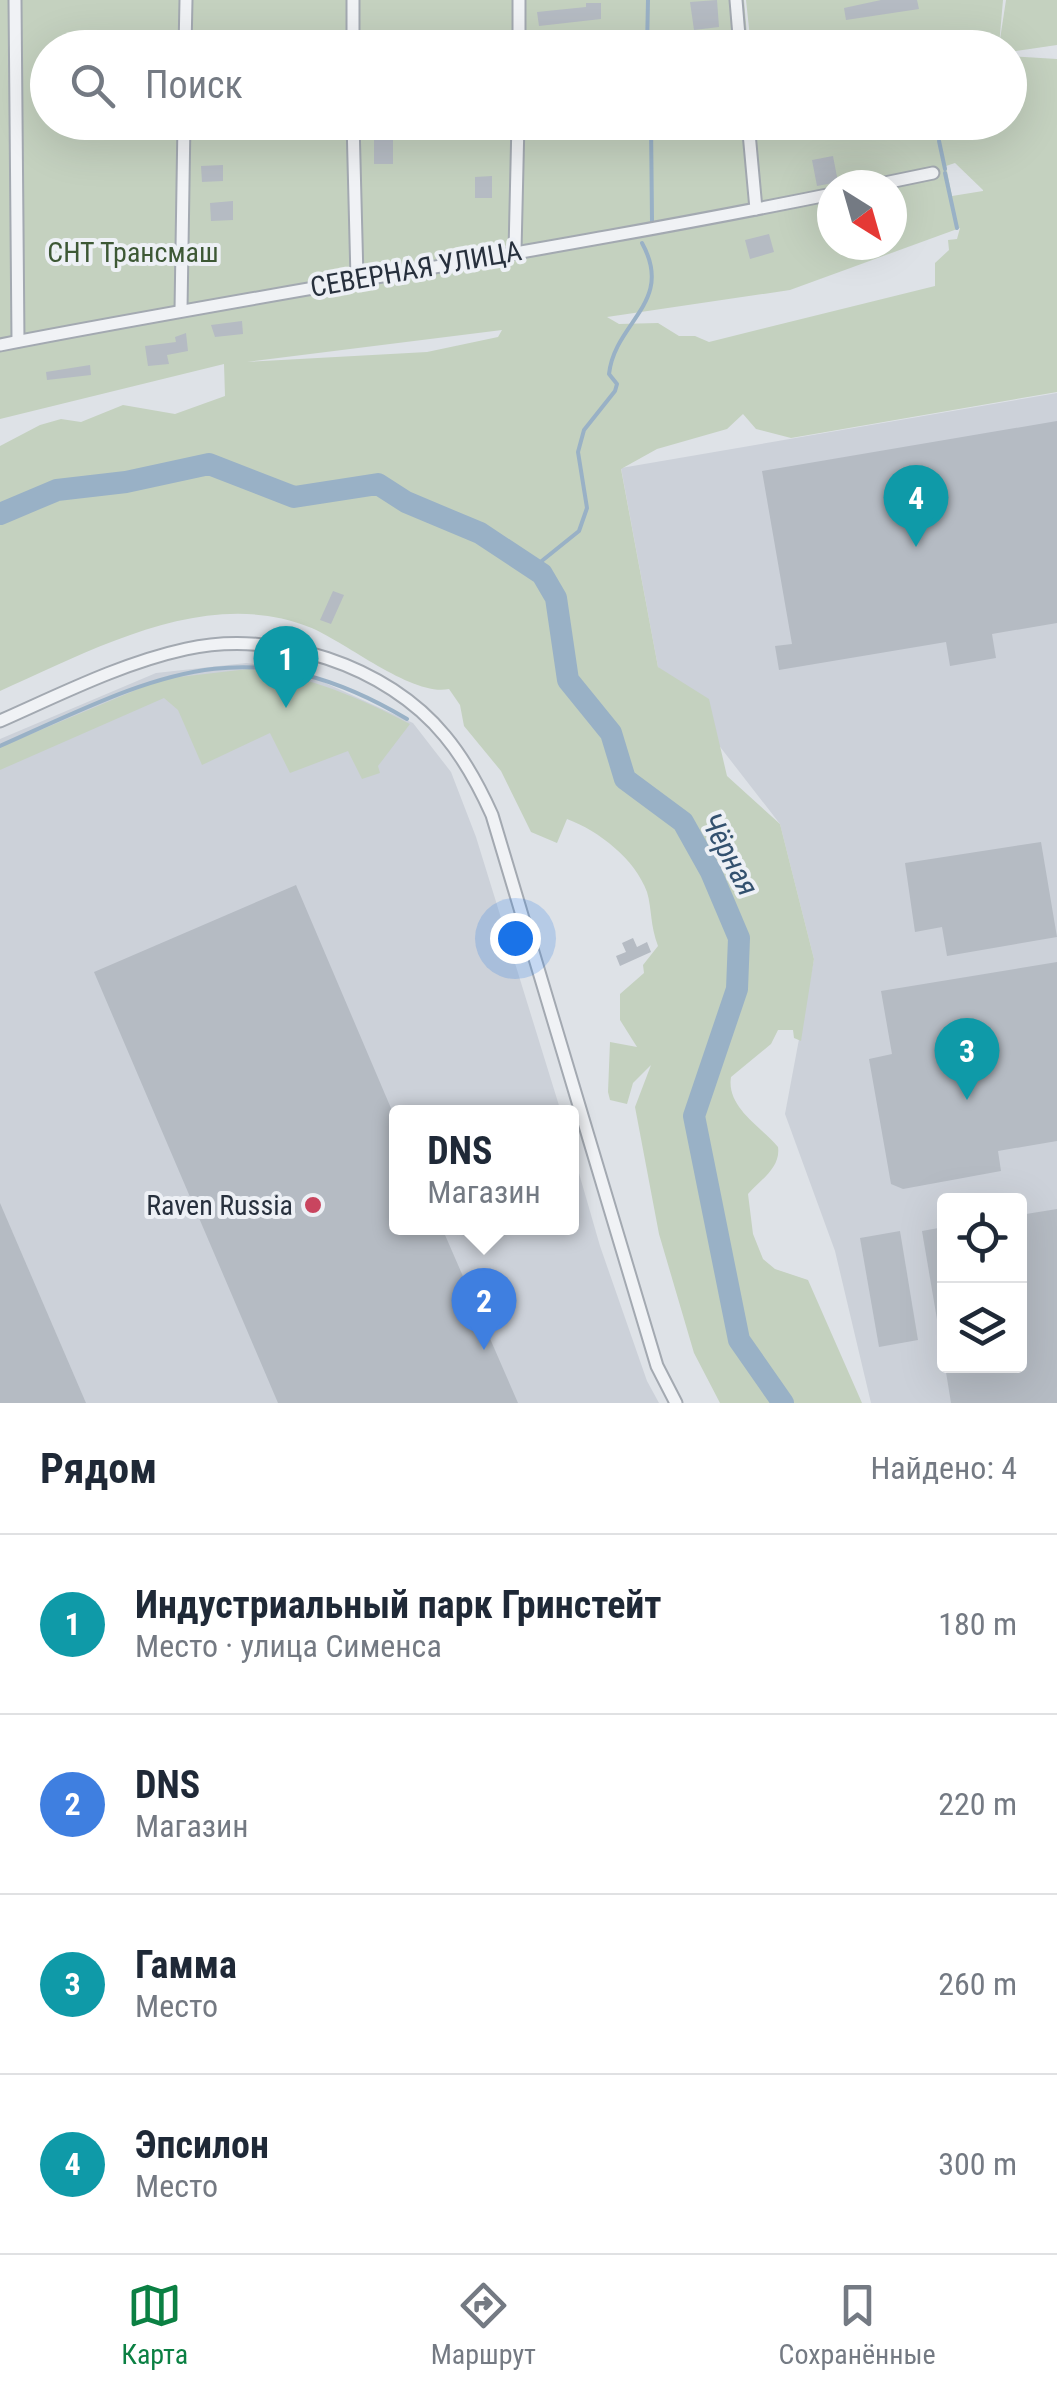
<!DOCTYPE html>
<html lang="ru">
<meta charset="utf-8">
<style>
:root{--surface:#fff;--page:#f2f2f3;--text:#1f2937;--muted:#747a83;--line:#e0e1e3;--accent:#0b8043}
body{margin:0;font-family:"Roboto Condensed",sans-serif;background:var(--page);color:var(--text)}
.controls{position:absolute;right:30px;bottom:30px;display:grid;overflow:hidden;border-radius:10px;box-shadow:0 10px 40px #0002}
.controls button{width:90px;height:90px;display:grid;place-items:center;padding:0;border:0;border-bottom:2px solid var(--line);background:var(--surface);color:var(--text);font:50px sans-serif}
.compass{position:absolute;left:817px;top:170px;width:90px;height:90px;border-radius:50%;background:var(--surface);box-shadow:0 10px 40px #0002;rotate:143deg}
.you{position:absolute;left:515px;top:938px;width:35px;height:35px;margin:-25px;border:8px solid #fff;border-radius:50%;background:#1a73e8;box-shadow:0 0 0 15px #1a73e833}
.badge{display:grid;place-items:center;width:65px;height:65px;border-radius:50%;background:var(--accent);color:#fff;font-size:32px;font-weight:700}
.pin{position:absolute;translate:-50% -82px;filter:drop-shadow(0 2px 5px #0008)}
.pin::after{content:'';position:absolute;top:52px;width:35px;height:30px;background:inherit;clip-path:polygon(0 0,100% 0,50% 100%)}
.popup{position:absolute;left:389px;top:1105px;width:190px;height:130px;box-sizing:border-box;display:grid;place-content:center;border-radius:10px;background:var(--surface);filter:drop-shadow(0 2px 8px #0005);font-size:32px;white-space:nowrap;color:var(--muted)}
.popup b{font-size:38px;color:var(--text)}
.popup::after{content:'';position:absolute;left:50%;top:100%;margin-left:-20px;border:20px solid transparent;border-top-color:var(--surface)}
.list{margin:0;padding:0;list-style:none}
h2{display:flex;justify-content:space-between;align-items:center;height:130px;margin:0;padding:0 40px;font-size:42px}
h2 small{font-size:32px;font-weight:400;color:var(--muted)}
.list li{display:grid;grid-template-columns:65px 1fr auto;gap:30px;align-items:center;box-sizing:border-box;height:180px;padding:0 40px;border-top:2px solid var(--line)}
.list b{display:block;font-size:38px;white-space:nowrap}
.list p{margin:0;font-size:32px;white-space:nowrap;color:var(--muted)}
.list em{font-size:32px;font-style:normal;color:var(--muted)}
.icon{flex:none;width:55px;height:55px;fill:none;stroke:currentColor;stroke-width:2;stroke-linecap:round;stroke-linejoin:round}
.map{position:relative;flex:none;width:1057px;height:1403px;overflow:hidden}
.search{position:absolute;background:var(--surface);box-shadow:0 10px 40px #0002;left:30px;right:30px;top:30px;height:110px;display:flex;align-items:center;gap:25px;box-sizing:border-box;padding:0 35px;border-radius:55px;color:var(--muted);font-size:38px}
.sheet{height:850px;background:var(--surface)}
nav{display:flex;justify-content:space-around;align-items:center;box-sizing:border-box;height:140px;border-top:2px solid var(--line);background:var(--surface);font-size:28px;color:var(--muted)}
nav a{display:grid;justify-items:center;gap:5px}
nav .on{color:var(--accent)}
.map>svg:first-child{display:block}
.built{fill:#ccd1d9;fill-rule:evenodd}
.green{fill:#c4d1bf;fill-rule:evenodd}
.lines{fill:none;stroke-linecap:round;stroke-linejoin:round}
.stream{stroke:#99b1c6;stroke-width:4}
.river{stroke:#99b1c6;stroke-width:22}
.building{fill:#b5bbc3}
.minor-casing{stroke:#a3a9b1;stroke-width:15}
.minor{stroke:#f0f2f5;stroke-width:11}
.poi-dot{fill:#c9455f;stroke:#edf0f5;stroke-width:4}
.labels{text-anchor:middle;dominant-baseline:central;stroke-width:8;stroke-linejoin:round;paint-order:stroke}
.park-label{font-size:28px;fill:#3d5835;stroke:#edf0f5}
.street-label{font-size:28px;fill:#27303d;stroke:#edf0f5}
.poi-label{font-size:28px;fill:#27303d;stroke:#edf0f5;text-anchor:end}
.water-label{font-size:30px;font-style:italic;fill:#33516f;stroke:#edf0f5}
</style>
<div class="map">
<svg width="1057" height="1403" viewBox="0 0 1057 1403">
<rect width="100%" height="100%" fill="#dee2e7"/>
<g class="built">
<path d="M1057,393V1403H871L835,1251L785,1114L814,959L780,824L658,667L621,468ZM944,1200H1020V1366H944Z"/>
<path d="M246,663L297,670L413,723L451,772L476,837L561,1112H396V1228H572V1149L600,1246L647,1381L659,1403H0V739L156,673Z"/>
</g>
<g class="green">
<path d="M0,0H744L748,47L48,48V122H1010V56L1057,59V392L791,438L756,429L743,414L727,429L657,449L621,469L658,667L709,699L727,776L780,824L814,959L801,1041L794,1038L793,1030H778L771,1044L731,1077C726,1108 762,1127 778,1147C781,1168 760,1180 748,1194L753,1234L763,1259L775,1269L808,1280L862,1403H720L694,1353L659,1234L635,1107L651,1065L633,1083L627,1104L610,1100L608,1092L610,1042L637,1047L620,1020V994L644,973L643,965L658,946C650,925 652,909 647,892C635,859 599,831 567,819L557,843L531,832L501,771L464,726L460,705L449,689C412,697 345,641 309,627C206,586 93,650 0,691V446L40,425L61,419L81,422L123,405L175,414L225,396L224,364L0,419ZM955,163L983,190V191L952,196L946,166ZM832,185H892V245H832ZM960,228L957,239L948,240L949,250L935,263V286L709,342L695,336H679L658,323L619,324L607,317L790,290ZM502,330L498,337L427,352L247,362Z"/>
<path d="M746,0H1003L999,46L1006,0H1057V45L1010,52V48L998,47H751Z"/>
<path d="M248,669C308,676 356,696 410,724L378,766L380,773L362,779L348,751L290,773L270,733L202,765L178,710L164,698L0,770V747L162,679Z"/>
</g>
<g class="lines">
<g class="stream">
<path d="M647,48L648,0"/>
<path d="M651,122L652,221"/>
<path d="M939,141L945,169"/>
<path d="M945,173L957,228"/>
<path d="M533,568L579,531L587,508L578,452L584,430L615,391L617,384L609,374C615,321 675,303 642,243"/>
<path d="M0,746C155,677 245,623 407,719"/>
</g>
<path class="river" d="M0,514L57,490L126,482L209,464L294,497L378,484L406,502L480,533L542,574L556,598L568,680L611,733L625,779L683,822L711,872L739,938L737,989L694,1116L739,1340L783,1403"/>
</g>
<g class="building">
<path d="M717,0L719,27L694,30L690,2Z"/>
<path d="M881,0H917L919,9L846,20L844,8Z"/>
<path d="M586,3H601V19L539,26L537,12L586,7Z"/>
<rect x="374" y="137" width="19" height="27"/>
<path d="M833,156L838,182L817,186L812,160Z"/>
<path d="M223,165V181L202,182L201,166Z"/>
<path d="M492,176V198H475V177Z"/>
<path d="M233,201V220L211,221L210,203Z"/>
<path d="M769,234L774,252L750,259L745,240Z"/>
<path d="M242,321L243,334L215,337L211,325Z"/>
<path d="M186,333L188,351L167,355L169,364L148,366L145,346L176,342L175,337Z"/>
<path d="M90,365L91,375L47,380L46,372Z"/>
<path d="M1057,421V623L992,634L996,658L950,666L946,642L779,670L775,646L792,644L762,471Z"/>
<path d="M333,591L344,595L331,624L320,620Z"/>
<path d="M1041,842L1057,937L947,956L942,927L915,932L905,863Z"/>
<path d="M296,885L396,1120V1228H442L518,1403H278L94,972Z"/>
<path d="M633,938L637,947L647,942L651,952L620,966L616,956L626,952L622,943Z"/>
<path d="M1057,962V1141L998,1151L1001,1171L903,1189L891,1184L869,1059L892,1054L881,991Z"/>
<path d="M0,1203L86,1403H0Z"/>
<path d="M1057,1209V1403H951L945,1366H1020V1215Z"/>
<path d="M944,1227V1331H939L922,1231Z"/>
<path d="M900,1231L918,1340L879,1347L860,1238Z"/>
</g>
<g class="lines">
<g class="minor-casing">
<g id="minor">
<path d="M15,0L18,341"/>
<path d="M519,0V48"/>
<path d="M736,0L740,48"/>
<path d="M185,48L186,0"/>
<path d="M353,48V0"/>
<path d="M353,122L357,278"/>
<path d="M748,122L756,209"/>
<path d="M875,185L933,173"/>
<path d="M515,251L518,122"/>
<path d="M181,310L184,122"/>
<path d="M0,345C277,291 556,250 832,194"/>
<path d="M0,721C61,694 122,663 186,649C275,629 387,665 445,736C465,760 479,786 492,815L657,1366L676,1403"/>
</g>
</g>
<use href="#minor" class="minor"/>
</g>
<circle class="poi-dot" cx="313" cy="1205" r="10"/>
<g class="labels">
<g class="park-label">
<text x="133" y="252">СНТ Трансмаш</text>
</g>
<g class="street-label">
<text transform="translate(416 269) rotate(-10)">СЕВЕРНАЯ УЛИЦА</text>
</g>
<g class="poi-label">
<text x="293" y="1205">Raven Russia</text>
</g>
<g class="water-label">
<text transform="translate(730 854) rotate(62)">Чёрная</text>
</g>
</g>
</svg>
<div class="controls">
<button><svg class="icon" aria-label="locate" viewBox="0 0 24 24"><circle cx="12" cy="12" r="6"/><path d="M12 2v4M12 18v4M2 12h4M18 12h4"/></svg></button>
<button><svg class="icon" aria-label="layers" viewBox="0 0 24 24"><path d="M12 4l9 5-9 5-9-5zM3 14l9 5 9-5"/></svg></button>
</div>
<svg class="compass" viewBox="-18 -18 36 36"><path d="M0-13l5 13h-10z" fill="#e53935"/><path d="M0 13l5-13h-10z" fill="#747a83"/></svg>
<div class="you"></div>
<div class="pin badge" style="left:286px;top:708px;background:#0f9aa8">1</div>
<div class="pin badge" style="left:484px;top:1350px;background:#3f7fe0">2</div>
<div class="popup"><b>DNS</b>Магазин</div>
<div class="pin badge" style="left:967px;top:1100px;background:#0f9aa8">3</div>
<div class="pin badge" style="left:916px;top:547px;background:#0f9aa8">4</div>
<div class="search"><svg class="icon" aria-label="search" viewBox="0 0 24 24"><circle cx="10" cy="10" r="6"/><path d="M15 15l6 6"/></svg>Поиск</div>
</div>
<section class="sheet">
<h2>Рядом<small>Найдено: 4</small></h2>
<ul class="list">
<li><span class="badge" style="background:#0f9aa8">1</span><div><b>Индустриальный парк Гринстейт</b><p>Место · улица Сименса</p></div><em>180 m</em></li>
<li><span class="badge" style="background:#3f7fe0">2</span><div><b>DNS</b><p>Магазин</p></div><em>220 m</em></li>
<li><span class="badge" style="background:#0f9aa8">3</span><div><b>Гамма</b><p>Место</p></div><em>260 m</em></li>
<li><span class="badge" style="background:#0f9aa8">4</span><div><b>Эпсилон</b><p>Место</p></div><em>300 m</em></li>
</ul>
</section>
<nav>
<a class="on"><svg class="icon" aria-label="map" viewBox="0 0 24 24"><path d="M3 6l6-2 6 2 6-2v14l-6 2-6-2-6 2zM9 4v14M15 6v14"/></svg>Карта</a>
<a><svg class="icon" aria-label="directions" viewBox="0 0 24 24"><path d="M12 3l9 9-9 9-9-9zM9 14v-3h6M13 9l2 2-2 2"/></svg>Маршрут</a>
<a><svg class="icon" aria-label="saved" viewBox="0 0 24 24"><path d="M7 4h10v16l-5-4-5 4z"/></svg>Сохранённые</a>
</nav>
